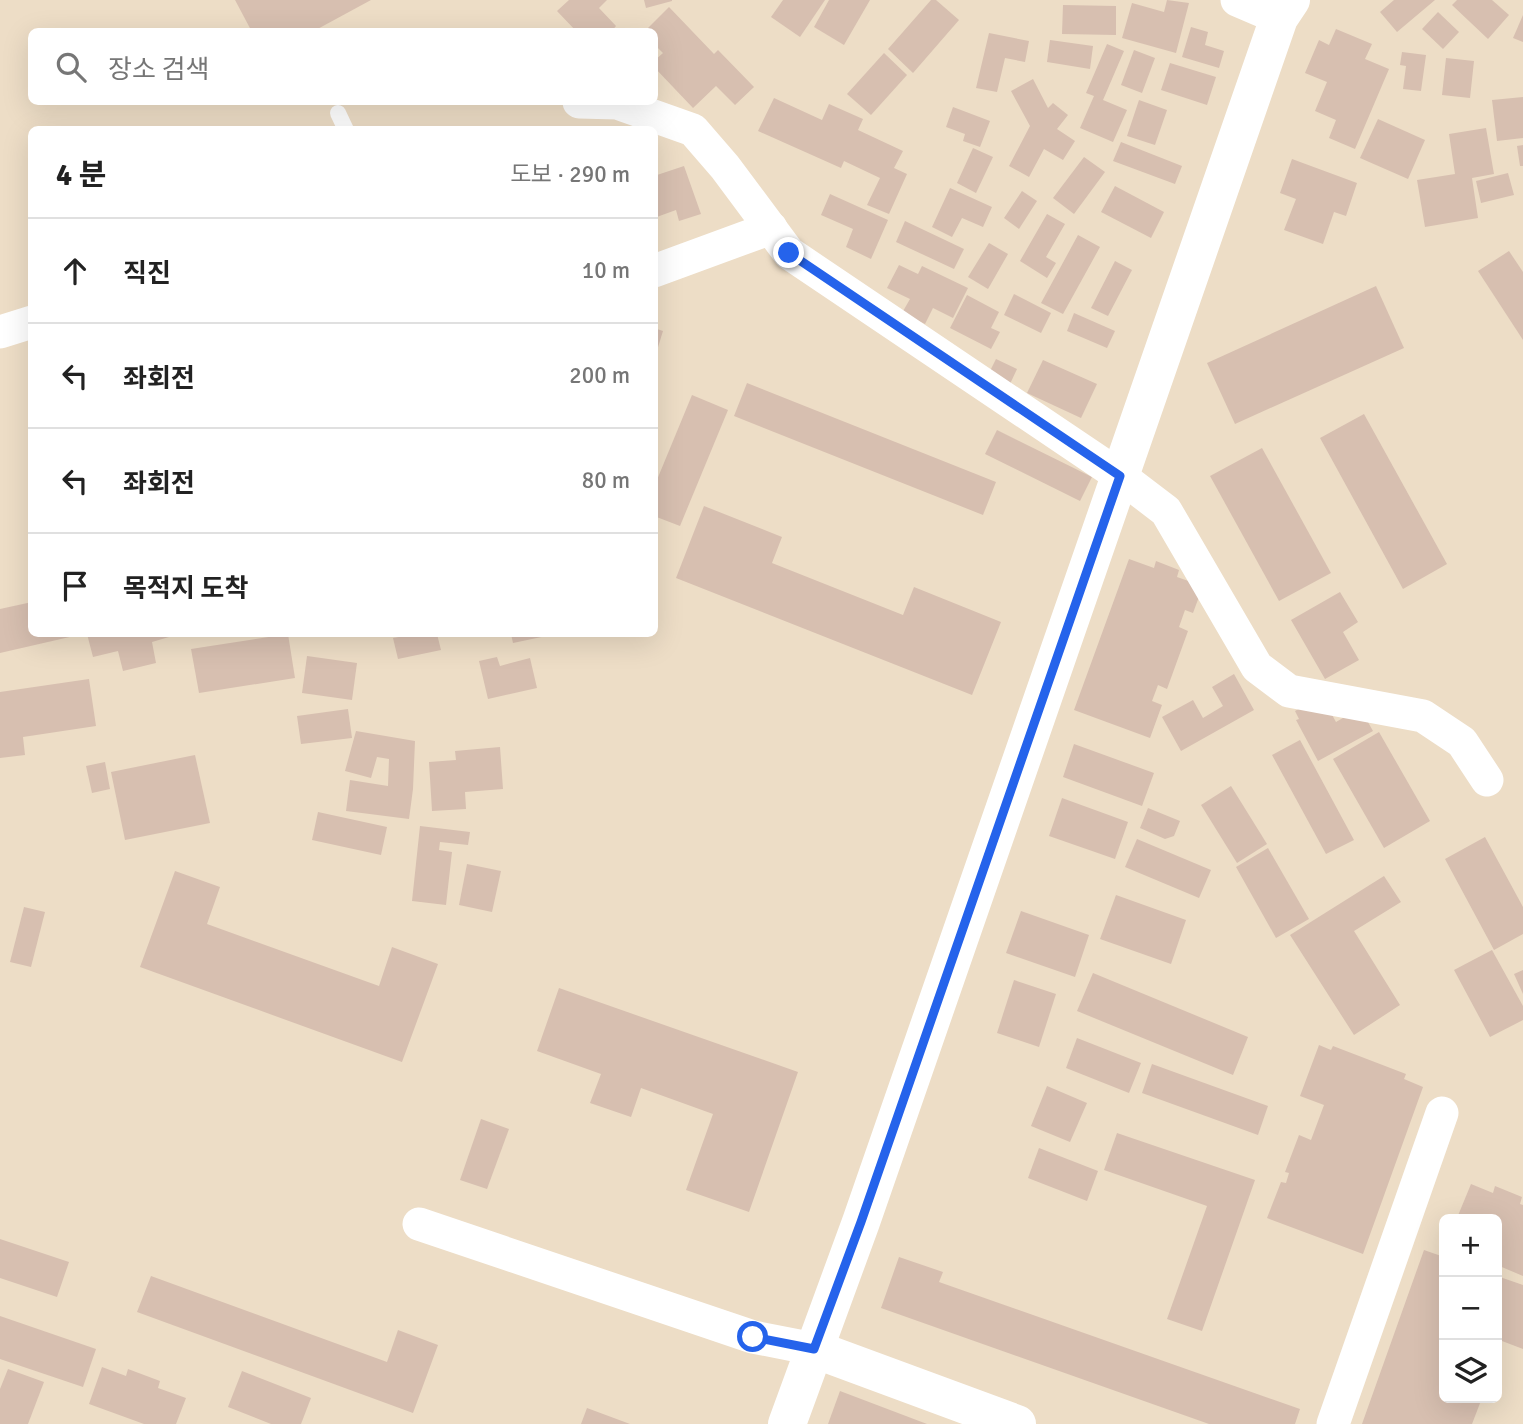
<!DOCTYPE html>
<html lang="ko">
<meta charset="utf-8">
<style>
:root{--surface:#fff;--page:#f2f2f2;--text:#222;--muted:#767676;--line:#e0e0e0}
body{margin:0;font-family:Signika,"Noto Sans KR",sans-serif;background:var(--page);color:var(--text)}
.controls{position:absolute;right:21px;bottom:21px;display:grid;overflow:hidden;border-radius:10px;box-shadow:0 7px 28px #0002}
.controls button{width:63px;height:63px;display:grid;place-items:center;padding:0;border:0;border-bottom:2px solid var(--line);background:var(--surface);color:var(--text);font:35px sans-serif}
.stop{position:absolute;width:21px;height:21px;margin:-16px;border:5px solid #2563eb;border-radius:50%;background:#fff}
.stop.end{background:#2563eb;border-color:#fff;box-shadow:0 2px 7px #0008}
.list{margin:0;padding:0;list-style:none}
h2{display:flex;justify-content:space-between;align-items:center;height:91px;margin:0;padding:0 28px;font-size:30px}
h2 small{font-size:23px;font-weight:400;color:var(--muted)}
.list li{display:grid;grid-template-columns:46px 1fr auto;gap:21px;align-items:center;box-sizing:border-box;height:105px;padding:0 28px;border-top:2px solid var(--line)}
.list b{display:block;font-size:26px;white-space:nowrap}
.list em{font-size:23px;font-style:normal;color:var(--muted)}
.icon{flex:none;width:38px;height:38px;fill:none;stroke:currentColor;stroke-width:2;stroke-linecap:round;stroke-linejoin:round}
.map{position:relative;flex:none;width:1523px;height:1424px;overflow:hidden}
.search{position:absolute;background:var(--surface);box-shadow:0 7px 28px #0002;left:28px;top:28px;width:630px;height:77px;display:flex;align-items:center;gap:18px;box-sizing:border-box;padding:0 24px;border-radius:10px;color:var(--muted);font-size:26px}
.panel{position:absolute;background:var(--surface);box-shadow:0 7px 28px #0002;left:28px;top:126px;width:630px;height:511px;border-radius:10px}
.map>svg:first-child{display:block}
.building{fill:#d7bfb0}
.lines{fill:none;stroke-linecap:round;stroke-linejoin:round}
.service{stroke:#fff;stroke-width:16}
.minor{stroke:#fff;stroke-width:33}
.tertiary{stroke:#fff;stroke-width:38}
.secondary{stroke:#fff;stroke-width:38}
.route{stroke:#2563eb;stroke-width:9}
</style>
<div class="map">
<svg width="1523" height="1424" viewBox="0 0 1523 1424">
<rect width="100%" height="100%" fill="#edddc6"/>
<g class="building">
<path d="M235,0H371L312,32H252Z"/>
<path d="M569,0H607L599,8L616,26L611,32H577L557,11Z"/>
<path d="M644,0H672V1L646,8Z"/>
<path d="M783,0H825L800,37L771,17Z"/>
<path d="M829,0H870L844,45L814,27Z"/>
<path d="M931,0H936L959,20L913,73L888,49Z"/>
<path d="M1167,0L1189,3L1176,53L1122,38L1132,3L1164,12Z"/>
<path d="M1394,0H1435L1397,32L1380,12Z"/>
<path d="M1457,0H1492L1509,15L1488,39L1452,5Z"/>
<path d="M1063,5L1116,6V35L1062,34Z"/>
<path d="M669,7L714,54L718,50L754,87L735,105L716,86L693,108L654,67V61L663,53L654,44V32H644Z"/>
<path d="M1438,12L1459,32L1443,49L1422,29Z"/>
<path d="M1523,15V42L1513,38Z"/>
<path d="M1191,27L1208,32L1205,45L1224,51L1219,68L1182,57Z"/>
<path d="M1336,29L1372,44L1365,59L1389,69L1355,149L1329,138L1336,120L1315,111L1327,82L1305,73L1319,40L1329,45Z"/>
<path d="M989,33L1029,41L1025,62L1005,58L997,92L976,88Z"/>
<path d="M1050,40L1093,46L1090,69L1047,62Z"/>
<path d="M1107,44L1124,51L1103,100L1127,110L1113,142L1080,128L1094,96L1086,93Z"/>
<path d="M1134,50L1155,58L1142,93L1121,85Z"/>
<path d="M1402,52L1426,55L1421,91L1403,89L1406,66L1400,65Z"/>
<path d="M884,53L907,75L871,115L847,94Z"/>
<path d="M1446,58L1474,61L1470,98L1442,95Z"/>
<path d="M1170,63L1216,77L1207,105L1161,90Z"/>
<path d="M1033,79L1048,108L1053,103L1068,115L1057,129L1075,141L1063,160L1044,149L1029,177L1009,166L1030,126L1011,91Z"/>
<path d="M1523,97V138L1497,141L1492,100Z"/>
<path d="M774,98L822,120L829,104L863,119L858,130L903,151L894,168L907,174L889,214L867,205L880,178L844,161L841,168L758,131Z"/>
<path d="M1139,100L1167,110L1155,145L1127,136Z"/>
<path d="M953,107L990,121L980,147L963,141L965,134L946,127Z"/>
<path d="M1378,119L1425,140L1408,179L1360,158Z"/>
<path d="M1486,128L1494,174L1472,178L1478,218L1425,227L1417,180L1455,174L1449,134Z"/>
<path d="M1121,142L1182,166L1175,184L1113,161Z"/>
<path d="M1523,145V166H1520L1517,146Z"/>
<path d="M973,148L993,157L976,193L957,183Z"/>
<path d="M1084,157L1105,172L1074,214L1053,198Z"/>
<path d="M1292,159L1357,183L1346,216L1334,212L1323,244L1284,230L1296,199L1280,193Z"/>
<path d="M684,166L701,214L679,221L676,210L654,218V176Z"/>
<path d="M1508,173L1514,195L1481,203L1476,181Z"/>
<path d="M1115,186L1164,212L1151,238L1101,212Z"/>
<path d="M950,188L992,207L983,227L962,218L952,237L932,227Z"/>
<path d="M1022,191L1037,201L1019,229L1004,218Z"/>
<path d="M830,194L888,220L871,259L846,247L853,229L821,215Z"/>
<path d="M1047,214L1065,224L1046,257L1056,263L1047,278L1020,261Z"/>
<path d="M905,221L964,249L954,269L896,242Z"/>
<path d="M1078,235L1100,247L1063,314L1041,303Z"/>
<path d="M989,243L1008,254L988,289L968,277Z"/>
<path d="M1509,251L1523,272V340L1478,271Z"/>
<path d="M1115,261L1132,270L1108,316L1091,308Z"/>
<path d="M899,265L918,274L922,266L968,288L953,318L933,308L925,324L902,313L910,299L887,288Z"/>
<path d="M1376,286L1404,348L1235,424L1207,363Z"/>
<path d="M1014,294L1051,313L1041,333L1004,315Z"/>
<path d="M967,295L999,312L991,328L1000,332L991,349L950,328Z"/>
<path d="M1074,313L1115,331L1107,348L1067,331Z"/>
<path d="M654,328L663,331L655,357L654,356Z"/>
<path d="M996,359L1017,369L1010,384L989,373Z"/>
<path d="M1043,360L1097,384L1081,418L1027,393Z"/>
<path d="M747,383L996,482L983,515L734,416Z"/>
<path d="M692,395L728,410L680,526L654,516V487Z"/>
<path d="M1364,414L1447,564L1403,589L1320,438Z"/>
<path d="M997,430L1092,477L1080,501L985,454Z"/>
<path d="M1262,448L1331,573L1279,601L1210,476Z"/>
<path d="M704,506L782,537L772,563L903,615L914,587L1001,622L972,695L676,578Z"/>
<path d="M1129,559L1154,568L1156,561L1179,570L1177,577L1203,586L1193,613L1185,610L1179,627L1188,631L1167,689L1158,685L1152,701L1162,705L1150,738L1074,710Z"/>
<path d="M1340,592L1358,622L1343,632L1359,660L1325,679L1291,620Z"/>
<path d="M32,602V634H74V636L0,653V609Z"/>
<path d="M87,634H168L169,637L152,642L156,663L123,671L118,651L93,657Z"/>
<path d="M288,634L295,678L199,693L191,649Z"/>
<path d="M416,634H437L441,650L398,659L393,638Z"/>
<path d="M511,634H551V635L513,643Z"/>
<path d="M307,656L357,663L352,700L302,693Z"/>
<path d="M497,657L500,666L530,658L537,688L488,699L479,661Z"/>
<path d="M1234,674L1254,710L1181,751L1162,717L1193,700L1203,718L1223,706L1212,687Z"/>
<path d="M89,679L96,726L23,737L25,755L0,758V692Z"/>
<path d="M1317,699L1326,704L1336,722L1360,708L1373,731L1318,761L1296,720L1299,719L1295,711Z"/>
<path d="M348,709L352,738L301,744L297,716Z"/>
<path d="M356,731L415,741L413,789L409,819L346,811L350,780L388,786L389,759L377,757L371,778L345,771Z"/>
<path d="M1379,732L1430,821L1384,848L1333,759Z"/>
<path d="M1300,740L1354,840L1326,854L1272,755Z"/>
<path d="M1074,744L1154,773L1142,806L1063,777Z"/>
<path d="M500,747L503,789L465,792L466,809L432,811L429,762L456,760L455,751Z"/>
<path d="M195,755L210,823L125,840L111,772Z"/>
<path d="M105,762L110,789L92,793L86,766Z"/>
<path d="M1231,786L1267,844L1237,863L1201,805Z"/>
<path d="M1062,798L1128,822L1115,859L1049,836Z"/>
<path d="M1148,808L1180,821L1174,836L1165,839L1140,828Z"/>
<path d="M318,812L387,827L381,855L312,840Z"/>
<path d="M420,826L470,832L468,845L440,842L439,850L452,852L446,905L412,901Z"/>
<path d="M1485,837L1523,907V934L1494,950L1445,859Z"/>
<path d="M1137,839L1211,870L1199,898L1125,867Z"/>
<path d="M1268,848L1309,919L1276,938L1236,867Z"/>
<path d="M467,864L501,871L492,912L459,905Z"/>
<path d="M175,871L220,887L207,924L379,986L392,947L438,964L402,1062L140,967Z"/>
<path d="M1384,876L1401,902L1354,931L1400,1005L1354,1035L1290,935Z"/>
<path d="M1116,895L1186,920L1171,964L1100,939Z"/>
<path d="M24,907L45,912L31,967L10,962Z"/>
<path d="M1021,911L1089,935L1075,977L1006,953Z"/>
<path d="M1492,950L1523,1006V1020L1490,1037L1454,970Z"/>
<path d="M1523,970V994L1514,974Z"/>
<path d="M1093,973L1248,1037L1233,1075L1077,1011Z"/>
<path d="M1014,980L1056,994L1039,1047L997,1033Z"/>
<path d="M559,988L798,1072L749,1212L686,1190L713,1114L641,1088L631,1117L590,1103L601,1074L537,1051Z"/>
<path d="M1077,1038L1141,1063L1129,1093L1066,1068Z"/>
<path d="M1319,1045L1331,1050L1333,1046L1406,1074L1404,1079L1423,1087L1363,1254L1267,1218L1281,1182L1286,1183L1289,1173L1285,1172L1299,1135L1311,1140L1324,1105L1300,1096Z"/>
<path d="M1152,1064L1268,1106L1258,1135L1142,1093Z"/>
<path d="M1047,1086L1087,1103L1070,1142L1031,1126Z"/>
<path d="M481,1119L509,1129L487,1189L460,1180Z"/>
<path d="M1117,1133L1255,1180L1202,1331L1167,1319L1207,1206L1104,1170Z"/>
<path d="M1039,1148L1098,1171L1087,1201L1028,1178Z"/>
<path d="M1471,1184L1493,1193L1495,1186L1522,1197L1520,1204L1523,1205V1276L1497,1265V1219L1457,1218Z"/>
<path d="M0,1239L69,1262L57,1297L0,1278Z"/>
<path d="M1424,1250L1444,1257V1398H1482L1472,1424H1362Z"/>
<path d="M899,1257L943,1272L939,1282L1300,1409L1295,1424H1209L881,1308Z"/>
<path d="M151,1276L387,1362L398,1330L438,1345L413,1413L137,1312Z"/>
<path d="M1497,1276L1523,1285V1349L1502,1341L1497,1354Z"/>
<path d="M0,1316L96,1349L83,1387L0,1359Z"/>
<path d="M102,1367L126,1376L128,1369L160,1381L158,1388L186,1398L176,1424H144L89,1404Z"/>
<path d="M8,1369L44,1382L28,1424H0V1389Z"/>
<path d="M242,1371L311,1398L301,1424H271L228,1407Z"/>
<path d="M840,1391L927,1424H828Z"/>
<path d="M587,1408L630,1424H581Z"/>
</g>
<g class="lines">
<path class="service" d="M338,113L346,130"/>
<g class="minor">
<path d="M1237,0L1279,18"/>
<path d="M579,102L617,103L693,130L725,167L789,253L1120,476L1166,511L1257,667L1289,691L1423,716L1462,742L1487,780"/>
<path d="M654,271L771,228"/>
<path d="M0,332L32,322"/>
<path d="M419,1224L753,1337L814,1349"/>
<path d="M1333,1424L1442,1113"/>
</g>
<path class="tertiary" d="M814,1349L1017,1424"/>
<path class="secondary" d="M787,1424L861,1222L1279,18L1291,0"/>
</g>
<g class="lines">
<path class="route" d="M753,1337L814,1349L861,1222L1120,476L789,253"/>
</g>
</svg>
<div class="controls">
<button>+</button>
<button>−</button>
<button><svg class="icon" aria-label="layers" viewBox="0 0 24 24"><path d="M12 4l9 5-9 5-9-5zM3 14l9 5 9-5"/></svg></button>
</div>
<div class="stop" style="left:753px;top:1337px"></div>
<div class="stop end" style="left:789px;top:253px"></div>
<div class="search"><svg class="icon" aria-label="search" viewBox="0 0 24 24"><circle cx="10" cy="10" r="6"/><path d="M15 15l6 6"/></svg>장소 검색</div>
<section class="panel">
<h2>4 분<small>도보 · 290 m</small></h2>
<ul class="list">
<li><svg class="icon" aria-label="ahead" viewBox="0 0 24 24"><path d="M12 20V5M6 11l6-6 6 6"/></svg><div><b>직진</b></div><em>10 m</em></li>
<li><svg class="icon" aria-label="left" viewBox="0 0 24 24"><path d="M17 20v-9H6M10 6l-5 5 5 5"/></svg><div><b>좌회전</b></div><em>200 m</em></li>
<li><svg class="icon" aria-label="left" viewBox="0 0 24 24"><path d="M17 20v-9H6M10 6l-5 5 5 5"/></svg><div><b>좌회전</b></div><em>80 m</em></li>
<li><svg class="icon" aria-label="arrive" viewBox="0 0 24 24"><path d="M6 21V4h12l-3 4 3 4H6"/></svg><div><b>목적지 도착</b></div></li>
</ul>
</section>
</div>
